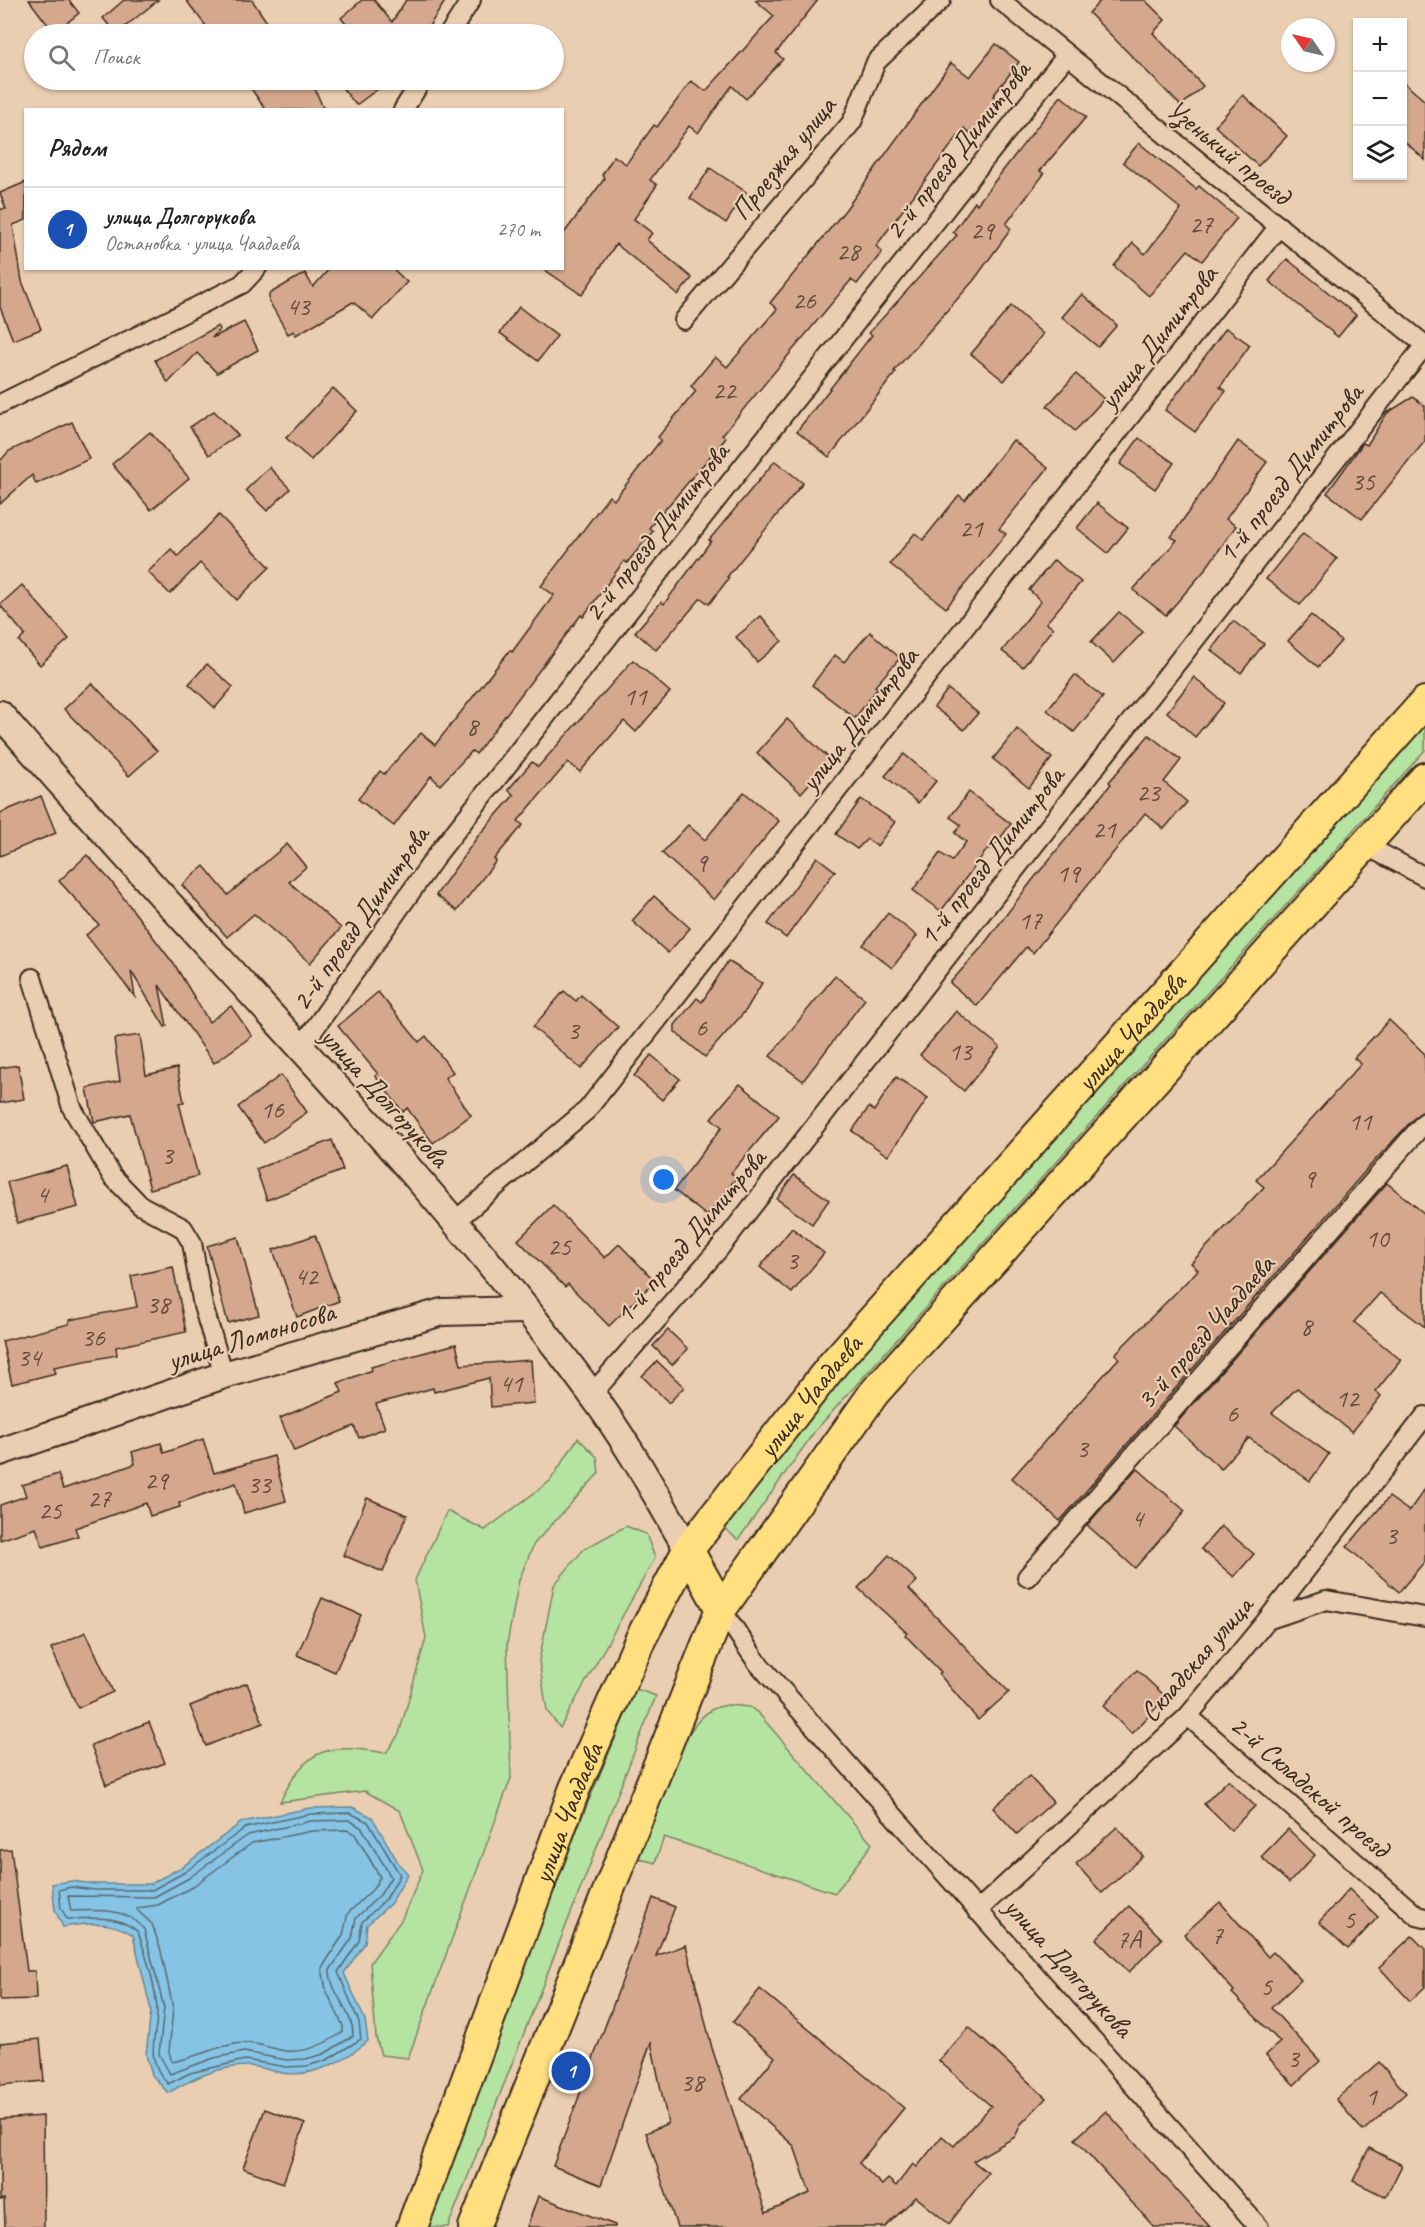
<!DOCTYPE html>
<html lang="ru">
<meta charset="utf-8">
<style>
:root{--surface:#fff;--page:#f2f2f2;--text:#222;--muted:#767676;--line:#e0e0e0;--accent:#d1495b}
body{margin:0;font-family:Caveat,sans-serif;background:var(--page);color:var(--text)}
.controls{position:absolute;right:18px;top:18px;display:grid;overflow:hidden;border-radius:0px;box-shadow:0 2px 4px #0004}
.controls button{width:54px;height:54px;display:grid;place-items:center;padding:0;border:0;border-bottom:2px solid var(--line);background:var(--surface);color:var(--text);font:30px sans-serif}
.compass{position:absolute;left:1281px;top:18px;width:54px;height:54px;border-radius:50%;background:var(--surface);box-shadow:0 2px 4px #0004;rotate:304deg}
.you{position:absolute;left:664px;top:1180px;width:21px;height:21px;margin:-15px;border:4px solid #fff;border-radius:50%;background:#1a73e8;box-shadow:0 0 0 9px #1a73e833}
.badge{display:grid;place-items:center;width:39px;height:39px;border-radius:50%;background:var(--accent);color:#fff;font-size:20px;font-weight:700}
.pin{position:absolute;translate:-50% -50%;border:3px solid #fff;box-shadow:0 2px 6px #0006}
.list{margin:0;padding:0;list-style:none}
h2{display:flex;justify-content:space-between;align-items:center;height:78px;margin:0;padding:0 24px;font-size:26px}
h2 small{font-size:20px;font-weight:400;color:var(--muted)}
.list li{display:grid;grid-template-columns:39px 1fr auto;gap:18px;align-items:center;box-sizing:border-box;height:84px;padding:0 24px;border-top:2px solid var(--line)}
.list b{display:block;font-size:22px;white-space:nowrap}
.list p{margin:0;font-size:20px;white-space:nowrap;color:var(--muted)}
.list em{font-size:20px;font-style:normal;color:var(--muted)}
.icon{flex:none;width:33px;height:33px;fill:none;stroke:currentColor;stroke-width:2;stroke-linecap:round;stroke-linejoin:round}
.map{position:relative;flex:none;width:1425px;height:2227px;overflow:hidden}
.search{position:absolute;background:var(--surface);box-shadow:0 2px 4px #0004;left:24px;top:24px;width:540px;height:66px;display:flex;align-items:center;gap:15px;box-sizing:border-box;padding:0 21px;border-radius:33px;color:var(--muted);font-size:22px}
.panel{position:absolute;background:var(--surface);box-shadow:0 2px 4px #0004;left:24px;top:108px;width:540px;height:162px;border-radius:0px}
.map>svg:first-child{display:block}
.green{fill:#b5e3a2;stroke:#788660;stroke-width:1.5}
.water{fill:#85c4e5;stroke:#678695;stroke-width:1.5}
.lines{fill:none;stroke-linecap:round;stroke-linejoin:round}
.shore{stroke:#59686e;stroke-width:1.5}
.building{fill:#d5a88d;stroke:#3b2a1e;stroke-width:1.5}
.street-casing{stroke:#3b2a1e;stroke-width:22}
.secondary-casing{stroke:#3b2a1e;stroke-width:30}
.primary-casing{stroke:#3b2a1e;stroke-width:34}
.street{stroke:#eaceb1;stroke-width:18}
.secondary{stroke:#eaceb1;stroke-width:26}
.primary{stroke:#ffdf80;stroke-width:30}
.labels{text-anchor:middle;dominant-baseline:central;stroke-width:4.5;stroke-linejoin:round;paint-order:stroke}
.number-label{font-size:26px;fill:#624a3a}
.street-label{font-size:28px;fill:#3b2a1e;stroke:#eaceb1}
</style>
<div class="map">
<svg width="1425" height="2227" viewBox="0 0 1425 2227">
<rect width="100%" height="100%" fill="#eaceb1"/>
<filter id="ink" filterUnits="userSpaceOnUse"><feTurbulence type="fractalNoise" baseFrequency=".0167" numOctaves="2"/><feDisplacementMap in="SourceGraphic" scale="12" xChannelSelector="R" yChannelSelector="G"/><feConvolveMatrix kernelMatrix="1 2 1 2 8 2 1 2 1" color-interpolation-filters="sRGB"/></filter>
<g filter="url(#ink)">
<g class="green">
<path d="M1425,722V750L815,1431L738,1540L723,1527L813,1406Z"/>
<path d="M578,1438L597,1457L599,1473L534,1544L519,1580L507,1644L511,1778L408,2058L381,2055L376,2037L370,1963L402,1919L423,1870L400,1811L365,1791L280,1802C307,1745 328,1744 386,1753L399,1734L426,1638L415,1580L447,1511L485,1530L550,1481Z"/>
<path d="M626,1526L646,1534L655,1558L560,1728L547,1711L539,1661L554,1585L584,1549Z"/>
<path d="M636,1689L656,1696L448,2227H425L581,1819Z"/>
<path d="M728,1705L750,1707L759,1714L872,1844L835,1893L664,1837L655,1863L635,1857C651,1818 676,1732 711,1710C715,1707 723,1706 728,1705Z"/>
</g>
<path class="water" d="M352,1807L372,1817L399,1864L408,1874L391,1903L367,1925L365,1943L344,1973L365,2020L368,2041C346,2060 313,2078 283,2073C271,2071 259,2066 247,2066C219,2066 191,2079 168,2093L152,2075L146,2055L151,2010L133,1935C111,1920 88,1923 63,1927L55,1910L52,1884L71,1881L95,1884H150L182,1867L242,1822L310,1808Z"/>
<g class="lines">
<g class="shore">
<path d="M350,1813L368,1822L400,1875L386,1899L362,1922L359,1941L338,1972L359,2022L361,2039L327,2060L307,2066L286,2067L245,2060L190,2073L168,2084C143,2056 157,2042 157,2010C156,1988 146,1954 138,1932C117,1913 93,1919 67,1919L61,1908L59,1890L71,1887L95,1890H152L185,1872L245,1828L310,1814Z"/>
<path d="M349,1820L362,1828L391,1877L380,1895L356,1918L352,1938L330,1970C330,1994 354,2012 353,2036L324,2054L306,2059L286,2060L244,2052L214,2058L170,2074L159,2054L164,2008L144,1929C126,1907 97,1910 71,1911L68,1896L154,1897L189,1878L248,1835L311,1821Z"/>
<path d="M312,1831L347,1830L355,1834L380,1877L373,1889L348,1913L343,1935L322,1968L326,1990L343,2026V2032C327,2043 307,2053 286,2051C272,2049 259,2043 245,2043C219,2044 196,2058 172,2062L169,2052L173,2008L161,1951L152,1924L138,1911L137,1908L158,1905L192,1887L252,1843Z"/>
</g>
</g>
<g class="building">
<path d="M29,0H69L79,13L54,33Z"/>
<path d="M124,0H158L116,34L103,18Z"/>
<path d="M186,0H252L275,34H212Z"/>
<path d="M362,0H374L392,22L406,0H446L424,34H354L341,18Z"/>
<path d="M755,0H818L776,53L783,59L746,99L732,86L698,133L689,126L650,180L657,185L634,219L652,233L647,240L692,278L678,295L616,244L582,295L542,268H562V236L605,178L602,175L614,156L626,164L654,125L657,127L691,81L706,91L774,16Z"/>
<path d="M1101,0H1145L1165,20L1153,33L1203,86L1181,106L1089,13Z"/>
<path d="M996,44L1019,62L993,96L1001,103L974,137L964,128L876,246L882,252L857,284L851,280L722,435L726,438L649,528L653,531L627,563L624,561L583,617L581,615L476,754L472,751L440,785L431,776L394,826L358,799L380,771L384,774L421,733L435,745L510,650L512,652L554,595L541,586L609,496L614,500L661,440L658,437L696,391L691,386L715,357L727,367L777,309L770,303L846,209L951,63L970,77Z"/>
<path d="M245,80H311L324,110H266Z"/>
<path d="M336,80H390L356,105Z"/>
<path d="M1402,81L1425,101V160L1402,139Z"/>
<path d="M1243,95L1287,136L1258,166L1215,126Z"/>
<path d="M1061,96L1086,117L1040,171L1044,174L1006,224L1011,229L974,280L894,371L896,372L829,457L797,431L872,335L869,333L957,235L953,232L975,202L977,204Z"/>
<path d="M1139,143L1196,189L1199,186L1237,218L1202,261L1188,250L1149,296L1114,266L1133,243L1145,254L1181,209L1123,162Z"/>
<path d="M710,168L746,192L726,223L690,198Z"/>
<path d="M26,182V220L13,225L22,281L41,329L13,340L0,307V209H6L0,193Z"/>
<path d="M1287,259L1356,315L1338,337L1269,281Z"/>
<path d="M330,268H392L407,282L373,319L353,302L296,335L294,331L288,334L269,301V294L305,273L313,287Z"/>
<path d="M1082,294L1117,325L1098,347L1062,317Z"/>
<path d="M1011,306L1043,334L1004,381L971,354Z"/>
<path d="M519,307L557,336L538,361L500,333Z"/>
<path d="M244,322L258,350L217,373L197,353L168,383L155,360L218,326L220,329L212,338Z"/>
<path d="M1226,328L1250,345L1220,387L1226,391L1195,432L1165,410Z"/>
<path d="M1076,374L1104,399L1075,431L1047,406Z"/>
<path d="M333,388L357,411L311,460L286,438Z"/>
<path d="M1413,397L1425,406V441L1362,519L1327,493L1363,443L1367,445L1387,413Z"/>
<path d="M214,411L238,435L209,455L190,427Z"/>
<path d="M72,422L89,459L36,484L32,475L0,504V461L9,451Z"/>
<path d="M150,432L189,478L151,510L112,464Z"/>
<path d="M1139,438L1174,463L1155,489L1120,464Z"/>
<path d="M1013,440L1048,468L999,529L1006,534L946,608L890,564L915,533L923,540L959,495L965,500Z"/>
<path d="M1238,441L1267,462L1226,519L1236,526L1204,571L1166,615L1133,590L1177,540L1171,537Z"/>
<path d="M775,461L803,483L727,577L729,578L709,604L701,598L656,650L635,632L661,602L664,604L711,541L709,540Z"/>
<path d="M269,467L290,489L267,511L246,490Z"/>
<path d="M1097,503L1128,528L1108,553L1077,528Z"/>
<path d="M219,515L270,567L237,600L200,563L170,594L148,572L171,549L178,556Z"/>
<path d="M1303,533L1337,559L1300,605L1266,579Z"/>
<path d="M1054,560L1081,582L1046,623L1053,628L1023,667L1002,651L1041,601L1029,590Z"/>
<path d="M22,585L69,639L40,665L19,641L25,635L0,605Z"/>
<path d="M1119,612L1143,632L1114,663L1091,642Z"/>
<path d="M1311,615L1341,641L1318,667L1288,641Z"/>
<path d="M761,616L782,641L757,662L736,637Z"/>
<path d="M1233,621L1264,644L1241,673L1211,650Z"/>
<path d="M870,632L900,658L875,686L878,688L855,718L812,685L835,655L844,662Z"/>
<path d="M633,660L670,692L636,732L624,721L580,772L568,762L518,821L523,825L494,859L496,861L457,911L436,895L478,836L514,795L508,790L532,762L538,767Z"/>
<path d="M207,664L233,687L215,708L189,684Z"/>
<path d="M1075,675L1103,697L1074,732L1047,710Z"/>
<path d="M1194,677L1224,703L1195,737L1167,712Z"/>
<path d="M92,683L157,751L129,776L64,709Z"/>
<path d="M948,689L978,713L964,730L934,707Z"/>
<path d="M787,719L831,760L801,793L757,753Z"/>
<path d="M1017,729L1052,758L1029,788L993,759Z"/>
<path d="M1149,735L1181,760L1164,782L1187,802L1164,829L1145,813L1033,953L1026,947L977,1006L950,983L981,948L1031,882L1111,784L1109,782Z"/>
<path d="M904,754L936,781L918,803L885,776Z"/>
<path d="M744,792L779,821L714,900L662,853L688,825L705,840Z"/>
<path d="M969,792L1011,824L992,849L989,847L941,911L913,890L940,853L952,861L966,842L955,833L961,825L950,817Z"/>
<path d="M41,796L56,833L0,856V813Z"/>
<path d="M861,799L895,822L877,846L867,839L857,849L836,834Z"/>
<path d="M287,844L306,867L289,882L341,928L310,963L254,914L227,937L182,885L204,866L228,895Z"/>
<path d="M87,855L110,880L176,967L209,1022L231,1006L252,1036L214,1063L159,985L167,1026L165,1027L131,971L135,997L86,935L99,925L59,881Z"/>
<path d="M817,857L835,871L786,938L768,924Z"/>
<path d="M654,896L690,928L668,953L632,921Z"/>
<path d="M888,913L917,936L892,968L863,945Z"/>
<path d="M728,961L762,983L746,1010L705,1057L675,1032V1025L697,998L702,1002Z"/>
<path d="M835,976L865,999L803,1081L770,1056Z"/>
<path d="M564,991L576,1001L581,995L618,1027L581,1069L533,1027Z"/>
<path d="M378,992L419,1042L426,1036L453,1072L445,1078L471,1115L433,1143L407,1108L403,1112L375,1076L378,1074L338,1026Z"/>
<path d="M956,1011L1000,1047L964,1091L920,1055Z"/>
<path d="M1389,1020L1425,1054V1111L1417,1115L1368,1168L1060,1521L1012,1478L1119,1358L1115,1354L1198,1270L1191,1263L1264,1187L1256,1180L1361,1064L1354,1058Z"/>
<path d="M140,1035L146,1075L177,1068L184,1102L179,1103L198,1176L150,1189L130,1114L94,1122L87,1088L120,1081L114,1039Z"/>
<path d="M651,1055L680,1079L662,1100L634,1076Z"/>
<path d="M18,1065L24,1099L0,1103V1068Z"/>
<path d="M281,1075L307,1112L264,1143L238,1107Z"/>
<path d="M896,1077L928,1098L888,1156L852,1131L869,1107L874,1111Z"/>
<path d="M740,1084L779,1116L731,1173L737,1177L707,1216L674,1190L722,1127L711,1118Z"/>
<path d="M332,1140L343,1170L267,1200L256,1169Z"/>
<path d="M67,1166L78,1207L17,1223L7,1182Z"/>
<path d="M794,1175L829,1200L812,1224L777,1199Z"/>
<path d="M1387,1183L1425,1214V1327L1380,1293L1354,1322L1401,1360L1376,1391L1381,1396L1352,1432L1297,1388L1272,1413L1329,1454L1310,1481L1249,1438L1221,1469L1174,1426Z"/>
<path d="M553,1205L605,1258L619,1244L655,1281L609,1326L568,1284L565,1287L518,1240Z"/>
<path d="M792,1228L824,1253L792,1293L760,1267Z"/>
<path d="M315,1235L339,1301L297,1317L273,1250Z"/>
<path d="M238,1237L259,1315L228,1323L207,1246Z"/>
<path d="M173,1267L186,1332L116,1347L117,1355L54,1367L56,1373L12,1384L2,1341L69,1324V1320L137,1307L131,1276Z"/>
<path d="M668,1330L688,1349L672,1365L653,1346Z"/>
<path d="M456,1344L461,1365L531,1360L534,1403L491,1407L489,1378L434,1392L433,1388L376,1404L385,1428L359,1438L354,1426L294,1451L280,1418L342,1392L338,1383L372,1370L371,1367Z"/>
<path d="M657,1361L684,1387L669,1403L642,1376Z"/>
<path d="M203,1439L214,1473L274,1456L286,1501L244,1513L236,1483L179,1503L180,1507L150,1516L146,1503L75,1528L78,1536L43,1547L36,1528L0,1540V1505L26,1496L22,1485L58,1474L63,1489L135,1464L132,1452L161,1443L164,1453Z"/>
<path d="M1137,1468L1185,1511L1135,1568L1087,1525Z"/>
<path d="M1425,1489V1561L1399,1592L1347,1547L1389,1497L1409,1511Z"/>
<path d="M367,1498L407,1515L383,1572L343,1555Z"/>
<path d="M1221,1526L1254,1554L1234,1577L1201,1549Z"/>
<path d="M889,1555L917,1581L909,1589L1009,1692L978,1720L939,1674L941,1672L905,1635L907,1633L858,1588Z"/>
<path d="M322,1598L361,1615L335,1672L297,1655Z"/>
<path d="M86,1632L113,1692L78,1708L51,1648Z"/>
<path d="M1137,1670L1166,1697L1132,1734L1103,1706Z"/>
<path d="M247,1683L263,1723L206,1746L190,1706Z"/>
<path d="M149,1722L165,1763L106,1785L91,1745Z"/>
<path d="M1029,1776L1053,1802L1017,1834L993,1808Z"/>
<path d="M1228,1780L1255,1806L1231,1830L1204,1804Z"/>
<path d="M1117,1827L1143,1856L1102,1893L1076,1864Z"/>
<path d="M1288,1829L1315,1855L1289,1883L1261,1857Z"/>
<path d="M11,1849L27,1971H35L36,1999L0,2000V1850Z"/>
<path d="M1349,1889L1378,1917L1348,1949L1319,1922Z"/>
<path d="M653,1898L675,1907L656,1956L686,1945L712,2048L766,2213L810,2193L794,2146L741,2099L775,2057L733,2022L760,1989L904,2108L859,2163L882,2185L888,2179L896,2186L913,2164L917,2167L942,2136L954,2146L991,2106L939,2061L969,2027L1046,2098L1021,2124L1015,2137L973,2161L988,2173L949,2224L916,2197L885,2227H677L646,2133L668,2123L651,2042L601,2185L553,2166Z"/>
<path d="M1220,1902L1268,1957L1273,1952L1301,1980L1271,2008L1320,2061L1294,2085L1266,2055L1280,2042L1232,1993L1234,1991L1184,1934Z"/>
<path d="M1129,1906L1162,1939L1129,1972L1096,1939Z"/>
<path d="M1412,1936L1425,1949V1987L1410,2001L1379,1967Z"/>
<path d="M40,2039L44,2081L0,2085V2043Z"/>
<path d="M1379,2062L1406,2093L1363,2131L1336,2099Z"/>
<path d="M265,2109L305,2124L283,2183L243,2168Z"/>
<path d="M1106,2111L1210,2227H1154L1075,2139Z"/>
<path d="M43,2116L44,2227H5L4,2199L0,2200V2119Z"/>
<path d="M1369,2148L1402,2165L1386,2197L1353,2181Z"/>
<path d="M538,2196L615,2225V2227H527Z"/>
</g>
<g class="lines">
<g class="street-casing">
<g id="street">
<path d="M1000,0L1425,345"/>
<path d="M449,34L471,0"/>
<path d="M403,110L422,80"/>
<path d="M684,320L852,122L876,62L941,0"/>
<path d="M0,404L242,284L257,268"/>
<path d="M1365,845L1425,877"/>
<path d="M32,978L72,1108L112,1176L140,1205L183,1228L192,1243L203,1306L224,1375"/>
<path d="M300,1049L439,852L1066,56"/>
<path d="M455,1221L587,1110L1279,226"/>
<path d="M592,1394L718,1250L1425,345"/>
<path d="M1027,1577L1425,1122"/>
<path d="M721,1609L757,1662L1259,2227"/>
<path d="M1267,1620L1326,1600L1425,1617"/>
<path d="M1188,1716L1417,1916L1425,1918"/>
<path d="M977,1911L1188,1716L1267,1620L1425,1416"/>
</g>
</g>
<g class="secondary-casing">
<g id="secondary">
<path d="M0,714C195,942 412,1151 590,1392C627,1441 657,1497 688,1550"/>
<path d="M0,1452L224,1375L442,1312L526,1310"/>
</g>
</g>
<g class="primary-casing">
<g id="primary">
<path d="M688,1550L721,1609"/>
<path id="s1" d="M412,2227L575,1788L641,1638L688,1550L834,1363L1425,702"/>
<path d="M474,2227L721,1609L874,1393L1425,778"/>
</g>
</g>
<use href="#street" class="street"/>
<use href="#secondary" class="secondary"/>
<use href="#primary" class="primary"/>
</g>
</g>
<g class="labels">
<g class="number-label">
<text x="1201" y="224">27</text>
<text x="982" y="230">29</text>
<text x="848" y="251">28</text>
<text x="804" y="300">26</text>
<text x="298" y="306">43</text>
<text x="724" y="390">22</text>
<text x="1363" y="481">35</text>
<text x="971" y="528">21</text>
<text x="635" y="696">11</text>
<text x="472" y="726">8</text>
<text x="1148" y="792">23</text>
<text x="1104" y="829">21</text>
<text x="701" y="862">9</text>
<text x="1068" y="873">19</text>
<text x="1030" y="920">17</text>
<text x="701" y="1027">6</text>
<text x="573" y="1030">3</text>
<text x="960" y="1051">13</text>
<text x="272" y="1109">16</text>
<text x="1360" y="1121">11</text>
<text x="167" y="1155">3</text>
<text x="1309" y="1178">9</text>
<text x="42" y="1194">4</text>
<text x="1377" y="1238">10</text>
<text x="559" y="1246">25</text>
<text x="792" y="1260">3</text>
<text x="306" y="1276">42</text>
<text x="158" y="1304">38</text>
<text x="1306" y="1326">8</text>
<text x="93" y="1337">36</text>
<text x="29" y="1357">34</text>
<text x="511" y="1383">41</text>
<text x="1347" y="1398">12</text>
<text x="1232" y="1413">6</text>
<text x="1082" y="1448">3</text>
<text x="156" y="1480">29</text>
<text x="259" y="1484">33</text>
<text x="99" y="1498">27</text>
<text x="50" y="1510">25</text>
<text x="1137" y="1518">4</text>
<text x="1391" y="1535">3</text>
<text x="1349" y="1919">5</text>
<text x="1217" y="1935">7</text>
<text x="1129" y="1939">7А</text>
<text x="1266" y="1986">5</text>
<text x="1293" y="2058">3</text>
<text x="692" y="2082">38</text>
<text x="1371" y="2096">1</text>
</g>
<g class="street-label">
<text transform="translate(957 150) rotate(-52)">2-й проезд Димитрова</text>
<text transform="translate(1229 152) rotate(39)">Узенький проезд</text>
<text transform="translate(783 158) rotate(-51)">Проезжая улица</text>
<text transform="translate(1158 337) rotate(-52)">улица Димитрова</text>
<text transform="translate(1290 473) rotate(-52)">1-й проезд Димитрова</text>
<text transform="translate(656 532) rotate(-52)">2-й проезд Димитрова</text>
<text transform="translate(859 719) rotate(-52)">улица Димитрова</text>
<text transform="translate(991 856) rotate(-52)">1-й проезд Димитрова</text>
<text transform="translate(360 918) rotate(-55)">2-й проезд Димитрова</text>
<text stroke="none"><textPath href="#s1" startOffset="1414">улица Чаадаева</textPath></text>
<text transform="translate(385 1097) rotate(48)">улица Долгорукова</text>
<text transform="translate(690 1236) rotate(-50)">1-й проезд Димитрова</text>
<text transform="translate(1205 1332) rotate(-49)">3-й проезд Чаадаева</text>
<text transform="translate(251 1336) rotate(-17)">улица Ломоносова</text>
<text stroke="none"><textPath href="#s1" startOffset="928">улица Чаадаева</textPath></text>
<text transform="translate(1196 1659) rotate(-49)">Складская улица</text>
<text transform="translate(1310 1786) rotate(41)">2-й Складской проезд</text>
<text stroke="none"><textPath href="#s1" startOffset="442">улица Чаадаева</textPath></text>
<text transform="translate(1069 1967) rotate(48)">улица Долгорукова</text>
</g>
</g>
</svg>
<div class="controls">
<button>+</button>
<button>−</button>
<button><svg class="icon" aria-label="layers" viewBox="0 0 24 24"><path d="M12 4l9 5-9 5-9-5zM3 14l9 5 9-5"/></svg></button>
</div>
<svg class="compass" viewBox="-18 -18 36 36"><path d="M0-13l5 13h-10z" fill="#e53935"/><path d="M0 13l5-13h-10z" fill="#767676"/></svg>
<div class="you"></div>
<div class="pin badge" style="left:571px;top:2071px;background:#1a4fb4">1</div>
<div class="search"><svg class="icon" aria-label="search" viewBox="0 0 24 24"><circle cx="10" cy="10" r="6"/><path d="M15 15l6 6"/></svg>Поиск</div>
<section class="panel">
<h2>Рядом<small></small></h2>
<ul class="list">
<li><span class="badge" style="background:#1a4fb4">1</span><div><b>улица Долгорукова</b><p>Остановка · улица Чаадаева</p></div><em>270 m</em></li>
</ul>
</section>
</div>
